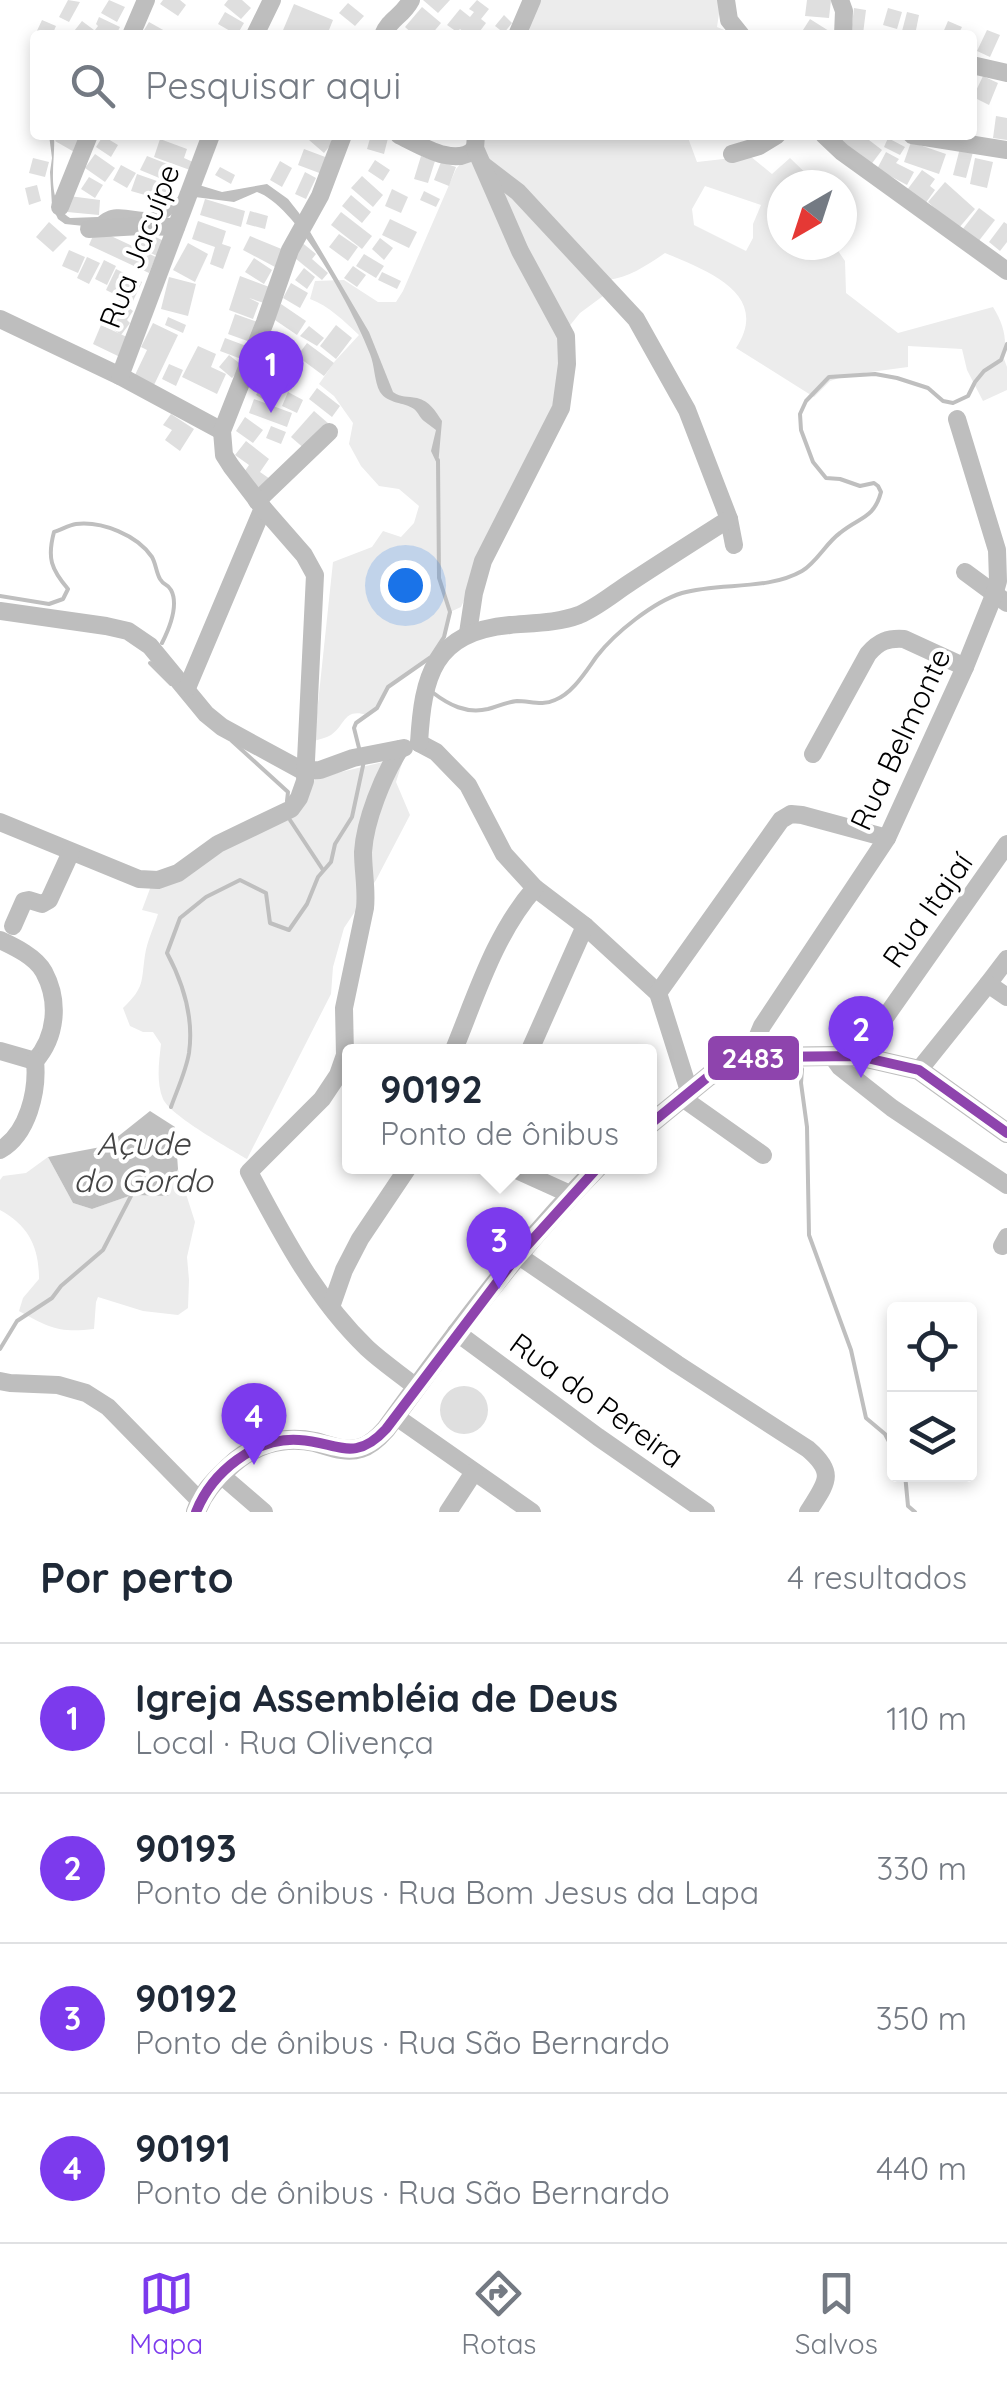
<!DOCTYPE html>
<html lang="pt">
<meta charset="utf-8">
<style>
:root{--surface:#fff;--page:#f2f2f3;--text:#1f2937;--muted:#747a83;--line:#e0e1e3;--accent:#7c3aed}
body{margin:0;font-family:Quicksand,sans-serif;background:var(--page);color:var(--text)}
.controls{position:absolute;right:30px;bottom:30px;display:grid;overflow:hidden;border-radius:10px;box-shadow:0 5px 15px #0003}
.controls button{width:90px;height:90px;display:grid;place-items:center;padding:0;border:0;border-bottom:2px solid var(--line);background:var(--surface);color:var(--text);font:50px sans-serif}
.compass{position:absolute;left:767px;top:170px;width:90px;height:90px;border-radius:50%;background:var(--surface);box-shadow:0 5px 15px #0003;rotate:219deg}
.you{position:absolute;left:405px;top:585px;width:35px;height:35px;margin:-25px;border:8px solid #fff;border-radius:50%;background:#1a73e8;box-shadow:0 0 0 15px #1a73e833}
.badge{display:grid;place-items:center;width:65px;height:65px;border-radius:50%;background:var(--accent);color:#fff;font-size:32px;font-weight:700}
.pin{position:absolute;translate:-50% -82px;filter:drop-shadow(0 2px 5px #0008)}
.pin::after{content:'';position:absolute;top:52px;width:35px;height:30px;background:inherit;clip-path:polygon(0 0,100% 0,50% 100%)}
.popup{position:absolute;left:342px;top:1044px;width:315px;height:130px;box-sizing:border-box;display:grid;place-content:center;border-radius:10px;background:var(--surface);filter:drop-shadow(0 2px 8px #0005);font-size:32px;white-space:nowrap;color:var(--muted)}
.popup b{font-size:38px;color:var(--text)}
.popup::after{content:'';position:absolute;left:50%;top:100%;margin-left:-20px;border:20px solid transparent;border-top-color:var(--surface)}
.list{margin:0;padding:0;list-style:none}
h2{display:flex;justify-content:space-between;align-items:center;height:130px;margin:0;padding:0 40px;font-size:42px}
h2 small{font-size:32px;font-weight:400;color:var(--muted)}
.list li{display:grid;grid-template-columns:65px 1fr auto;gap:30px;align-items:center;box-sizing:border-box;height:150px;padding:0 40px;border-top:2px solid var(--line)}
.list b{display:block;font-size:38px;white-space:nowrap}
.list p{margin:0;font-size:32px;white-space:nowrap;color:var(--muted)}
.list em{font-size:32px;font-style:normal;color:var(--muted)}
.icon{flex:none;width:55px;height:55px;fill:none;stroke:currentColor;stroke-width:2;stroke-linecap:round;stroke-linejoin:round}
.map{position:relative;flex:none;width:1007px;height:1512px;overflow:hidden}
.search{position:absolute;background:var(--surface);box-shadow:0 5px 15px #0003;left:30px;right:30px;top:30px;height:110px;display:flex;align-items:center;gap:25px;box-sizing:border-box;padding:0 35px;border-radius:10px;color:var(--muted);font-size:38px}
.sheet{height:730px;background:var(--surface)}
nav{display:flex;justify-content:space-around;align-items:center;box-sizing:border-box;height:140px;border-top:2px solid var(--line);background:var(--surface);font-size:28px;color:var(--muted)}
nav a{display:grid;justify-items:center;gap:5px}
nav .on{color:var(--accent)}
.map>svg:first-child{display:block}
.green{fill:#ececec;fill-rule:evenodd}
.water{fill:#bfbfbf}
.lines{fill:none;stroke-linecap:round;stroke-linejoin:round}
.stream{stroke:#bfbfbf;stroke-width:4}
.building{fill:#dfdfdf}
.minor{stroke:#bebebe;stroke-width:18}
.tertiary{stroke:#bebebe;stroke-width:20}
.bus-1-casing{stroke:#fff;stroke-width:18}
.bus-1{stroke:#8e44ad;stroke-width:10}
.labels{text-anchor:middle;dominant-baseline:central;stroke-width:8;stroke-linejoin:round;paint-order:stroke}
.street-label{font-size:30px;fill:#000;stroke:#fff}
.water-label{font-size:32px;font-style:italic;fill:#444;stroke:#fff}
.line-badge{stroke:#fff;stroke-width:4}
.badge-label{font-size:28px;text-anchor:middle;font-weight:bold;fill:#fff}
</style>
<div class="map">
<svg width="1007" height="1512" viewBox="0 0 1007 1512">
<rect width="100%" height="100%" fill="#fff"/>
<g class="green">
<path d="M539,0H721L717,27L734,34L524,35Z"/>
<path d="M482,135H687L697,162L750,156L772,174L790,158L818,185H782V245H834L845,261L846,293L898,333L993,307C1004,325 1007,338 1004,359L1007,367V390L983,401L967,370L962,349L908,346V367L848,375L830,381L814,397L736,348C772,293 705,270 665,253C647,265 629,278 607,280L483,153ZM705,186L761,205L753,224V238L746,251L694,225L692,209Z"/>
<path d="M477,157L560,334L562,359L555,400L461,607L450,612C439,659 426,657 392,685C382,693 382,704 367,715C343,708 346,725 331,735C326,738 319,739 314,741L333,562L372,547L383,531L401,537L414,523L419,506L399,489L379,486L361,466L349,444L353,423L334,396L319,384L335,361L359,335C344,321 329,306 310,299L315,281L344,280L378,302H396L403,291L456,169L462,162Z"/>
<path d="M490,174L603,296L580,313L567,329Z"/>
<path d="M404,757L396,782L410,815L376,880L344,928L333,967L331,994L247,1159C229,1148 171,1116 163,1099C156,1082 159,1062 161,1044L153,1032H143L130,1026L123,1008C145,987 141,982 145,955C147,941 154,927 158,914L142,910L151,886H162L309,787L316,778Z"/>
<path d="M48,1157L73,1203L92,1209L132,1195L168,1196L178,1169L195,1222L187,1257L189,1280L188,1308L178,1315L143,1311L98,1297L96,1302L94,1329C59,1333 50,1328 19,1311L23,1298L39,1279C39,1247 29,1226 0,1210V1180L3,1176L26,1173Z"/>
</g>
<g class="water">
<path d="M49,135H54C56,162 44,200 70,218L98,217C119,198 144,222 168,207C176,201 183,190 189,182L222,192L267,184L288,199L299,213L369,332L393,392C402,398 407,396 417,398C430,401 435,411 442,421L438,466L431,451L436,430C432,427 428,424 424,421C420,418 418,412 414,409C404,402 388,404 380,392C374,381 375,366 370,354C355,314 298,206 257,192L234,202L195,197L163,221L84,226L65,224L58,219L52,206L50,172L52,158Z"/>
<path d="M150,1111L175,1127L178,1169L168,1196L132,1195L92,1209L73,1203L48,1157L106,1146Z"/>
</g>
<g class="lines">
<g class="stream">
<path d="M0,596L49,604L63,599L68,589C51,569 47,558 54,532C61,530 69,525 76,524C102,521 137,535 152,557C156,564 156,572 160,579C165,587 166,582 171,590C179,605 169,629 162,643"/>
<path d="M150,663L171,684"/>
<path d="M432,692C449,705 466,714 488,709C498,706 507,702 517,701C530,701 543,706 555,700C573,693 586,671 597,656C615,633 653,602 682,593C720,582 767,591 802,571C817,562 826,543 840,533C859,517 874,519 881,492L878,486L874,483L860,486L840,479L826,478L813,462L801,430L800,414L806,401L829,377L875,374L897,378L928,388L943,401L953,403L968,396L975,382L984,371L1001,360L1007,344"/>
<path d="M232,741L288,792L287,801"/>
<path d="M360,752L354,728L356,723L377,708L388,687L431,657L444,637L450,612L439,578L438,460"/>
<path d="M290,820L323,870"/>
<path d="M802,1069L801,1083L807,1127L809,1235L851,1350L866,1418L885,1434L894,1451"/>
<path d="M171,1107C177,1090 186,1071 189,1053C194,1018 183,983 167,953L180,918L206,897L240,880L266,893L270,923L289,930L307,904L318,877L331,862L335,844L352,817L364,761"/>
<path d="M0,1349L17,1321L52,1298L61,1286L103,1250L133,1192"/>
<path d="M905,1474L908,1506L915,1512"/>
</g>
</g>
<g class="building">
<path d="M68,0L80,2L69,22L59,17Z"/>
<path d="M109,0L125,7L117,22L101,13Z"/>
<path d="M163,0H180L186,5L178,16L160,4Z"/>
<path d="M228,0H242L251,8L241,19L224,5Z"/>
<path d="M423,0H450L438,13Z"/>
<path d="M477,0L489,9L481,19L486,23L477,35H468L460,29L457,32L447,25L460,9L470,17L474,12L469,9Z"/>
<path d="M807,0H831L829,18L805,16Z"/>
<path d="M348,3L364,16L355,26L339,13Z"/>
<path d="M294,4L333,20L327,35H315L305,31L303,35H281Z"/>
<path d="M422,7L441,23L431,35H414L405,27Z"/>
<path d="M854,8L866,10L863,34L851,33Z"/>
<path d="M888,8L902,12L897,29L883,25Z"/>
<path d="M225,12L244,23L237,35L218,24Z"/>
<path d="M907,12L919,15L915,35H901Z"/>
<path d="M504,15L512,23L504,33L495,26Z"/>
<path d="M99,17L120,27L116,35H106L95,30L98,26L96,24Z"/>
<path d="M810,19L829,31L826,35H811L803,30Z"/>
<path d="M42,20L56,26L52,35H35Z"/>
<path d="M82,21L94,30L90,35H71Z"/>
<path d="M948,21L962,27L958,35H942Z"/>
<path d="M149,22L172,35H141Z"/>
<path d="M987,30L1000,35L990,57L977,51Z"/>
<path d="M983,76L998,83L989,105L973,97Z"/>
<path d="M996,116L1007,118V140L993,138Z"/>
<path d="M59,135H82L76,153L55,141Z"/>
<path d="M313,135H325L333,142L324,153L309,140Z"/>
<path d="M371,135L388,138L384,154L367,149Z"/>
<path d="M831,135H857L863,139L865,137L882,150L870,166Z"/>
<path d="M103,136L118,145L111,157L96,147Z"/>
<path d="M888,138L905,147L900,155L884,147Z"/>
<path d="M160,139L187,149L184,158L193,162L190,170L154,157Z"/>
<path d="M911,142L946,154L939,174L904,162Z"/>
<path d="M960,148L973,152L966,178L953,175Z"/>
<path d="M304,149L328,158L322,174L298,165Z"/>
<path d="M886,152L899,159L896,163L914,172L907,185L877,169Z"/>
<path d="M95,154L115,168L105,182L85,168Z"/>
<path d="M147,156L175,167L169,182L140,170Z"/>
<path d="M421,156L435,161L428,183L414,179Z"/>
<path d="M33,158L49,162L45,177L29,173Z"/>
<path d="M975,158L993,162L987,188L970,184Z"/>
<path d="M375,160L390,170L383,181L368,171Z"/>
<path d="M280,161L292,168L282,187L270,180Z"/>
<path d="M441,162L456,167L449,186L434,180Z"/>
<path d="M121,165L136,173L127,188L113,180Z"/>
<path d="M220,167L235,175L231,184L215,175Z"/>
<path d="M922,170L935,179L930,186L935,190L925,204L907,190Z"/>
<path d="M305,172L316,178L306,199L295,194Z"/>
<path d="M137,174L157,181L152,197L131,191Z"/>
<path d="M362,176L383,195L373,207L351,188Z"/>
<path d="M89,177L103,185L95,198L81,189Z"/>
<path d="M160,180L174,188L169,197L155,188Z"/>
<path d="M945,182L975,209L958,229L928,202Z"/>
<path d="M37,185L41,201L29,205L25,188Z"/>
<path d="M392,189L408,197L401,213L385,206Z"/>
<path d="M424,191L440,199L436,207L420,200Z"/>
<path d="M351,195L371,212L362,223L342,206Z"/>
<path d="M69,196L100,200L99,215L67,212Z"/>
<path d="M205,199L245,211L241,227L200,215Z"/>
<path d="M979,208L995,220L978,242L962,230Z"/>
<path d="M250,211L268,216L265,229L246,224Z"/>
<path d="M341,212L372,236L362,249L331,225Z"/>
<path d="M390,219L417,232L409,248L382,235Z"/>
<path d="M198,221L226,231L222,244L231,247L223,269L210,264L215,247L192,239Z"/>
<path d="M49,222L67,238L53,252L36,237Z"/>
<path d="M1004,222L1007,224V242L1000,251L989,242Z"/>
<path d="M96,229L156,257L149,273L89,245Z"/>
<path d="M139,229L164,241L157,256L132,244Z"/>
<path d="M339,234L358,247L348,261L329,247Z"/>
<path d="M250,236L284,250L275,267L243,250Z"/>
<path d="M380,238L393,248L384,260L372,249Z"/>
<path d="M300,241L316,254L312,259L328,273L322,280L290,254Z"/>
<path d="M188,243L208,254L195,282L173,270Z"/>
<path d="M69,250L85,257L78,273L62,266Z"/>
<path d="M364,254L384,266L376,278L356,266Z"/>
<path d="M87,257L100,263L89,284L77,278Z"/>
<path d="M254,258L272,270L264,284L245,272Z"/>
<path d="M104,260L116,266L107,285L95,279Z"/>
<path d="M353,266L366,275L357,287L344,278Z"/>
<path d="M304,268L315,277L307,289L295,280Z"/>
<path d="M116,269L142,282L132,303L106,290Z"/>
<path d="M382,272L401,281L397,289L378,280Z"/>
<path d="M240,276L272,288L267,304L249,298L259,303L253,319L229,310Z"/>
<path d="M169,277L196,284L188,316L161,309Z"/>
<path d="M291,283L308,293L300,308L283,298Z"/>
<path d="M119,300L133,311L127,320L130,323L121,335L103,322Z"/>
<path d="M281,304L306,321L297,335L272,318Z"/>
<path d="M235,314L260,323L253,343L228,334Z"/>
<path d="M168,317L186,325L183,333L165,325Z"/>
<path d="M153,323L178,335L154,385L135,375L147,350L141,347Z"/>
<path d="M101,325L129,338L120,357L93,344Z"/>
<path d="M336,325L352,338L336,359L320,346Z"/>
<path d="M309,326L324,338L317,346L300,336Z"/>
<path d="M225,338L249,347L244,360L220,351Z"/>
<path d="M273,340L298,355L307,343L334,363L324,376L301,359L293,372L264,355Z"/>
<path d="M198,346L216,354L211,367L226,374L217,394L182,377Z"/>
<path d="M229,355L243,366L232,378L219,367Z"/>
<path d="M274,363L298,377L291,390L266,376Z"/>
<path d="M169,364L183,370L176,386L162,379Z"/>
<path d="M264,382L278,391L271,404L256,395Z"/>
<path d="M317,388L340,406L332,417L309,399Z"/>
<path d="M288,392L303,400L297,413L282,406Z"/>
<path d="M254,399L292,413L287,427L249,413Z"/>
<path d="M314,411L329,424L306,450L291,437Z"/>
<path d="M171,414L194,429L180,451L165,440L172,430L163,425Z"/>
<path d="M245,417L263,430L253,443L236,431Z"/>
<path d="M271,426L286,432L281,444L266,438Z"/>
<path d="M246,441L269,459L260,472L270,479L262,490L242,475L249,465L235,455Z"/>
<circle cx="464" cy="1410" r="24"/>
</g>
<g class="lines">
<g class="minor">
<path d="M726,0L729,20L741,35"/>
<path d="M840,0L844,11L843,35"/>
<path d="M131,35L146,0"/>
<path d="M255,35L272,0"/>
<path d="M383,35C390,18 402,17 411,0"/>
<path d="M517,35L532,0"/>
<path d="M972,65L1007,73"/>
<path d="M399,135C420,145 457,169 475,148"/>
<path d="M824,135L842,152L1007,271"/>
<path d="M912,135L1007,150"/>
<path d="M732,154L759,146L777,135"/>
<path d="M484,166L518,192L636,319L687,410L729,519L734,545"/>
<path d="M60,207L89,135"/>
<path d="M89,229L140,226L176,227"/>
<path d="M0,319L120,376L222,431"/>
<path d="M120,376L211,135"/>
<path d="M257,501L329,432"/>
<path d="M965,572L1007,603"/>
<path d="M0,611L106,626L128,631L150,646L206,714L222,727L303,771"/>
<path d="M468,633L474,593L483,561L561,408L567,364L566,336L520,251L475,148L476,135"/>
<path d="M187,688L263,508"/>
<path d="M419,743L436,752L468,785L504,854L535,888L585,926L658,993L689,1091"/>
<path d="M419,743C423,676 433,632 510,625C532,623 558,623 579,615C598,607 614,593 631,582C663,561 696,540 729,519"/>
<path d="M400,749C383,776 365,820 363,852C363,871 367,889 365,908L344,1008L345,1055L338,1075L322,1099L249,1172C282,1234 315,1298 367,1348C382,1362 400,1374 416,1387"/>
<path d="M813,754L868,654C879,641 888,638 904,639L965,667"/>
<path d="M303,771L320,770L353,758L404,748"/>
<path d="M0,822L139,879L158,880L178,873L218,844L291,809L299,798L305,781L315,575L304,555L263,508L231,466L224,455L222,431L265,322L290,250L320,196L343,135"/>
<path d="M13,926L24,901L29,900L42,904L49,900L71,852"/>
<path d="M0,940C15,947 36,957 44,972C60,1002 56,1037 35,1061L0,1051"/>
<path d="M988,984L1007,959"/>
<path d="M658,993L781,820L791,814L802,815L887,838"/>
<path d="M453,1052C476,996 495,933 535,888"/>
<path d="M529,1052L585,926"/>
<path d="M832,1056L840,1067L892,1108L1007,1185"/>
<path d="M858,1056L1007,844"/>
<path d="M760,1057L757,1038L762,1026L887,838L965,667L994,595L998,581L997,550L957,419"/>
<path d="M919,1070L988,984L1007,997"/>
<path d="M681,1097L763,1155"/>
<path d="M0,1150C28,1134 38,1091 35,1061"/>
<path d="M508,1166L572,1195"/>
<path d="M1002,1246L1007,1237"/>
<path d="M519,1256L677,1364L808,1449C837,1474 826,1483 808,1512"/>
<path d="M331,1307L344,1270L360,1239L409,1166"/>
<path d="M456,1332L598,1437L706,1512"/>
<path d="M0,1381L10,1383L58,1385L86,1393L108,1407L200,1501"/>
<path d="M395,1416L532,1512"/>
<path d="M221,1475L264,1512"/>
<path d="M448,1512L474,1472"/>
</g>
<g class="tertiary">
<path d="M649,1125L709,1076L736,1062L760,1057L832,1056H858L919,1070L1007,1133"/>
<path d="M196,1512C202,1494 214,1481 228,1468C251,1445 282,1435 315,1442C330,1446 345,1453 361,1448C371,1445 379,1437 386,1429C452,1338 519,1246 599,1166"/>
</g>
<g class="bus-1-casing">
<g id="bus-1">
<path d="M649,1125L709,1076L736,1062L760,1057L858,1056L919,1070L1007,1133"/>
<path d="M196,1512C212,1472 255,1437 299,1440C337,1442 354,1464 386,1429L514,1260L599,1166"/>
</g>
</g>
<use href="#bus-1" class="bus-1"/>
</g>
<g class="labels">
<g class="street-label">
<text transform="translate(139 246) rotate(-69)">Rua Jacuípe</text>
<text transform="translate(900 739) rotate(-65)">Rua Belmonte</text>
<text transform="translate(927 910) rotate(-55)">Rua Itajaí</text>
<text transform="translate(597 1400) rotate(36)">Rua do Pereira</text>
</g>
<g class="water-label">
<text x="143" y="1143">Açude<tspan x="143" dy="37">do Gordo</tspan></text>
</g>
</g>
<rect class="line-badge" x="706" y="1034" width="95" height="48" rx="10" fill="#8e44ad"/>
<g class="badge-label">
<text x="753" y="1068">2483</text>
</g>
</svg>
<div class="controls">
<button><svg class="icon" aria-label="locate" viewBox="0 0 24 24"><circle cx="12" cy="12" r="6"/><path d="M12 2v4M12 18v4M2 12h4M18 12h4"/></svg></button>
<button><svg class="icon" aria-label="layers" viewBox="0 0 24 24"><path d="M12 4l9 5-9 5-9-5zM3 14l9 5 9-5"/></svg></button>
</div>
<svg class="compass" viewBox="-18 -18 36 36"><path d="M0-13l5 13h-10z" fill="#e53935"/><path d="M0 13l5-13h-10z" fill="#747a83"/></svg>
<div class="you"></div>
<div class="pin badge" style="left:271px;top:413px">1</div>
<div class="pin badge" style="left:861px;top:1078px">2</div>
<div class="pin badge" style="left:499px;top:1289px">3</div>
<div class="popup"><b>90192</b>Ponto de ônibus</div>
<div class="pin badge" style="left:254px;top:1465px">4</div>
<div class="search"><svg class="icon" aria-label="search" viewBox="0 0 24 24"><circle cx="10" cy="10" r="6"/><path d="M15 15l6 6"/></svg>Pesquisar aqui</div>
</div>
<section class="sheet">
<h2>Por perto<small>4 resultados</small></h2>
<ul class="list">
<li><span class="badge">1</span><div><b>Igreja Assembléia de Deus</b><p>Local · Rua Olivença</p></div><em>110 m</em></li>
<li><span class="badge">2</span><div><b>90193</b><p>Ponto de ônibus · Rua Bom Jesus da Lapa</p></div><em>330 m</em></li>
<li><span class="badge">3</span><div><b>90192</b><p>Ponto de ônibus · Rua São Bernardo</p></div><em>350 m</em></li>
<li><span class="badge">4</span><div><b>90191</b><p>Ponto de ônibus · Rua São Bernardo</p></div><em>440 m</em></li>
</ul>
</section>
<nav>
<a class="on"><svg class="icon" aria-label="map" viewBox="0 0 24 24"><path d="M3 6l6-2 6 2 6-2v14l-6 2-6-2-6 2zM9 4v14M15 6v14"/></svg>Mapa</a>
<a><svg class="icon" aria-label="directions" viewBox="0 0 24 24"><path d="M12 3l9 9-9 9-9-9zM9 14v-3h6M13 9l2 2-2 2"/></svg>Rotas</a>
<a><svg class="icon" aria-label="saved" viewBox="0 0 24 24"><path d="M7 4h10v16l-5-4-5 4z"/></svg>Salvos</a>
</nav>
